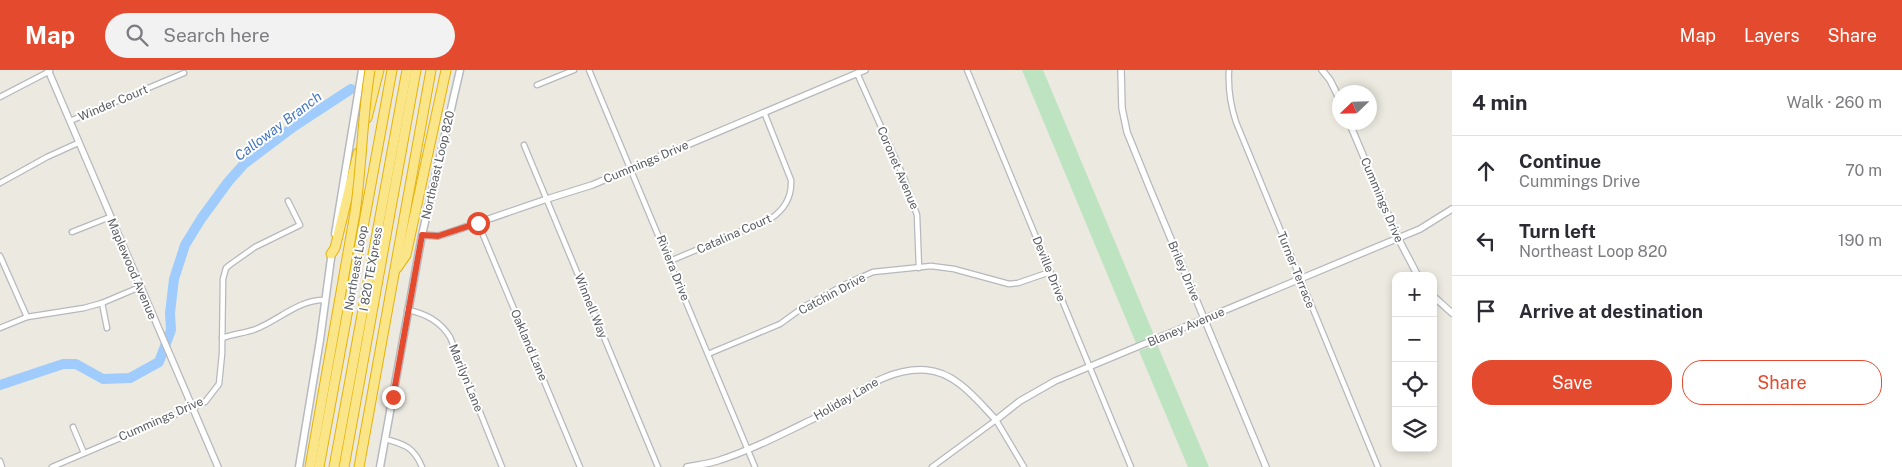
<!DOCTYPE html>
<meta charset="utf-8">
<style>
:root{--surface:#fff;--page:#f2f2f3;--text:#2b2b33;--muted:#7c7c81;--line:#e1e1e2;--accent:#e44b2e}
body{margin:0;font-family:"Public Sans",sans-serif;background:var(--page);color:var(--text)}
.controls{position:absolute;right:15px;bottom:15px;display:grid;overflow:hidden;border-radius:10px;box-shadow:0 2px 8px #0003}
.controls button{width:45px;height:45px;display:grid;place-items:center;padding:0;border:0;border-bottom:1px solid var(--line);background:var(--surface);color:var(--text);font:25px sans-serif}
.compass{position:absolute;left:1332px;top:15px;width:45px;height:45px;border-radius:50%;background:var(--surface);box-shadow:0 2px 8px #0003;rotate:247deg}
.stop{position:absolute;width:15px;height:15px;margin:-11px;border:4px solid #e44b2e;border-radius:50%;background:#fff}
.stop.end{background:#e44b2e;border-color:#fff;box-shadow:0 1px 5px #0008}
.list{margin:0;padding:0;list-style:none}
h2{display:flex;justify-content:space-between;align-items:center;height:65px;margin:0;padding:0 20px;font-size:21px}
h2 small{font-size:16px;font-weight:400;color:var(--muted)}
.list li{display:grid;grid-template-columns:32px 1fr auto;gap:15px;align-items:center;box-sizing:border-box;height:70px;padding:0 20px;border-top:1px solid var(--line)}
.list b{display:block;font-size:19px;white-space:nowrap}
.list p{margin:0;font-size:16px;white-space:nowrap;color:var(--muted)}
.list em{font-size:16px;font-style:normal;color:var(--muted)}
.actions{display:flex;gap:10px;padding:15px 20px}
.actions a{flex:1;padding:11px 0;border:1px solid var(--accent);border-radius:20px;text-align:center;font-size:18px;color:var(--accent)}
.actions .main{background:var(--accent);color:#fff}
.icon{flex:none;width:28px;height:28px;fill:none;stroke:currentColor;stroke-width:2;stroke-linecap:round;stroke-linejoin:round}
.map{position:relative;flex:none;width:1452px;height:397px;overflow:hidden}
header{display:flex;align-items:center;gap:30px;box-sizing:border-box;height:70px;padding:0 25px;background:var(--accent);color:#fff}
header strong{font-size:24px}
nav{display:flex;gap:28px;margin-inline-start:auto;font-size:18px}
.search{width:350px;height:45px;background:var(--page);display:flex;align-items:center;gap:12px;box-sizing:border-box;padding:0 18px;border-radius:28px;color:var(--muted);font-size:19px}
main{display:flex}
aside{flex:1;background:var(--surface)}
.map>svg:first-child{display:block}
.green{fill:#bde3c0}
.lines{fill:none;stroke-linecap:round;stroke-linejoin:round}
.river{stroke:#9fccfc;stroke-width:10}
.minor-casing{stroke:#b6b8bd;stroke-width:7}
.tertiary-casing{stroke:#b6b8bd;stroke-width:8}
.secondary-casing{stroke:#b6b9bf;stroke-width:9}
.motorway-casing{stroke:#e6b206;stroke-width:11}
.minor{stroke:#fff;stroke-width:4.5}
.tertiary{stroke:#fff;stroke-width:5.5}
.secondary{stroke:#fff;stroke-width:6}
.motorway{stroke:#fae689;stroke-width:9}
.motorway-bridge-casing{stroke:#e6b206;stroke-width:11;stroke-linecap:butt}
.motorway-bridge{stroke:#fae689;stroke-width:9}
.route{stroke:#e44b2e;stroke-width:6}
.labels{text-anchor:middle;dominant-baseline:central;stroke-width:4;stroke-linejoin:round;paint-order:stroke}
.street-label{font-size:12px;fill:#595c61;stroke:#fff}
.water-label{font-size:14px;font-style:italic;fill:#4375bf;stroke:#fff}
</style>
<header>
<strong>Map</strong>
<div class="search"><svg class="icon" aria-label="search" viewBox="0 0 24 24"><circle cx="10" cy="10" r="6"/><path d="M15 15l6 6"/></svg>Search here</div>
<nav><a>Map</a><a>Layers</a><a>Share</a></nav>
</header>
<main>
<div class="map">
<svg width="1452" height="397" viewBox="0 0 1452 397">
<rect width="100%" height="100%" fill="#eceae0"/>
<g class="green">
<path d="M1022,0H1043L1154,265L1136,273Z"/>
<path d="M1157,274L1209,397H1188L1139,281Z"/>
</g>
<g class="lines">
<path class="river" d="M0,315L63,294H76L103,309L130,308L159,292L171,260L170,243L174,209L185,175L201,149L228,112L244,94L293,57L351,19"/>
<g class="minor-casing">
<g id="minor">
<path d="M589,0L755,397"/>
<path d="M967,0L1131,397"/>
<path d="M1229,0C1228,18 1230,34 1236,52L1378,397"/>
<path d="M857,3L904,108L917,145L919,198"/>
<path d="M537,15L574,0"/>
<path d="M0,27L50,1"/>
<path d="M70,51L184,3"/>
<path d="M524,75L658,397"/>
<path d="M0,113L47,87L78,73"/>
<path d="M478,153L580,397"/>
<path d="M72,162L110,147"/>
<path d="M0,186L27,247"/>
<path d="M670,191L770,149C784,140 792,127 791,110L764,42"/>
<path d="M102,233L107,258"/>
<path d="M407,240C425,243 440,251 450,267L502,397"/>
<path d="M0,258L27,247L84,238L102,233L140,217"/>
<path d="M222,268C233,264 245,263 256,259C279,250 298,230 324,230"/>
<path d="M708,284L780,254L805,236L848,213L873,202L931,196L954,199L1009,214L1018,213L1050,202"/>
<path d="M73,357L84,383"/>
<path d="M385,369C404,374 414,377 422,397"/>
<path d="M0,391L2,397"/>
<path d="M52,397L205,332L219,314L222,284L223,209L226,198L231,194L255,177L300,155L288,131"/>
<path d="M932,397L996,350L1024,397"/>
</g>
</g>
<g class="tertiary-casing">
<g id="tertiary">
<path d="M48,0L218,397"/>
<path d="M1121,0L1122,38L1127,62L1148,114L1266,397"/>
<path d="M1322,0L1330,10L1340,30"/>
<path d="M1349,52L1398,168L1418,206"/>
<path d="M422,165L438,166L448,163L547,129L592,115L865,0"/>
<path d="M1433,226L1452,243"/>
<path d="M687,397C697,395 707,394 717,391C752,380 786,362 819,346C853,328 884,297 926,300C956,302 977,330 996,350L1020,331L1055,311L1420,159L1452,139"/>
</g>
</g>
<g class="secondary-casing">
<g id="secondary">
<path d="M335,164L362,0"/>
<path d="M299,397L320,270L332,181"/>
<path d="M380,397L422,165L460,0"/>
</g>
</g>
<g class="motorway-casing">
<g id="motorway">
<path d="M367,48L379,0"/>
<path d="M331,184L335,178L358,83"/>
<path d="M397,198L406,185L446,0"/>
<path d="M310,397L355,143"/>
<path d="M319,397L392,0"/>
<path d="M334,397L407,0"/>
<path d="M344,397L416,0"/>
<path d="M359,397L431,0"/>
</g>
</g>
<use href="#minor" class="minor"/>
<use href="#tertiary" class="tertiary"/>
<use href="#secondary" class="secondary"/>
<use href="#motorway" class="motorway"/>
<g class="motorway-bridge-casing">
<path id="motorway-bridge" d="M355,143C362,96 362,47 370,0"/>
</g>
<use href="#motorway-bridge" class="motorway-bridge"/>
</g>
<g class="lines">
<path class="route" d="M393,327L422,165L438,166L478,153"/>
</g>
<g class="labels">
<g class="street-label">
<text transform="translate(113 33) rotate(-23)">Winder Court</text>
<text transform="translate(646 92) rotate(-23)">Cummings Drive</text>
<text transform="translate(438 95) rotate(-77)">Northeast Loop 820</text>
<text transform="translate(898 98) rotate(67)">Coronet Avenue</text>
<text transform="translate(1382 130) rotate(67)">Cummings Drive</text>
<text transform="translate(734 164) rotate(-24)">Catalina Court</text>
<text transform="translate(356 198) rotate(-80)">Northeast Loop</text>
<text transform="translate(673 198) rotate(68)">Riviera Drive</text>
<text transform="translate(132 199) rotate(67)">Maplewood Avenue</text>
<text transform="translate(371 199) rotate(-80)">I 820 TEXpress</text>
<text transform="translate(1049 199) rotate(68)">Deville Drive</text>
<text transform="translate(1296 200) rotate(68)">Turner Terrace</text>
<text transform="translate(1184 201) rotate(67)">Briley Drive</text>
<text transform="translate(832 224) rotate(-28)">Catchin Drive</text>
<text transform="translate(591 236) rotate(68)">Winnell Way</text>
<text transform="translate(1186 257) rotate(-23)">Blaney Avenue</text>
<text transform="translate(529 275) rotate(67)">Oakland Lane</text>
<text transform="translate(466 308) rotate(68)">Marilyn Lane</text>
<text transform="translate(846 329) rotate(-30)">Holiday Lane</text>
<text transform="translate(161 349) rotate(-24)">Cummings Drive</text>
</g>
<g class="water-label">
<text transform="translate(278 56) rotate(-37)">Calloway Branch</text>
</g>
</g>
</svg>
<div class="controls">
<button>+</button>
<button>−</button>
<button><svg class="icon" aria-label="locate" viewBox="0 0 24 24"><circle cx="12" cy="12" r="6"/><path d="M12 2v4M12 18v4M2 12h4M18 12h4"/></svg></button>
<button><svg class="icon" aria-label="layers" viewBox="0 0 24 24"><path d="M12 4l9 5-9 5-9-5zM3 14l9 5 9-5"/></svg></button>
</div>
<svg class="compass" viewBox="-18 -18 36 36"><path d="M0-13l5 13h-10z" fill="#e53935"/><path d="M0 13l5-13h-10z" fill="#7c7c81"/></svg>
<div class="stop" style="left:478px;top:153px"></div>
<div class="stop end" style="left:393px;top:327px"></div>
</div>
<aside>
<h2>4 min<small>Walk · 260 m</small></h2>
<ul class="list">
<li><svg class="icon" aria-label="ahead" viewBox="0 0 24 24"><path d="M12 20V5M6 11l6-6 6 6"/></svg><div><b>Continue</b><p>Cummings Drive</p></div><em>70 m</em></li>
<li><svg class="icon" aria-label="left" viewBox="0 0 24 24"><path d="M17 20v-9H6M10 6l-5 5 5 5"/></svg><div><b>Turn left</b><p>Northeast Loop 820</p></div><em>190 m</em></li>
<li><svg class="icon" aria-label="arrive" viewBox="0 0 24 24"><path d="M6 21V4h12l-3 4 3 4H6"/></svg><div><b>Arrive at destination</b></div></li>
</ul>
<div class="actions"><a class="main">Save</a><a>Share</a></div>
</aside>
</main>
